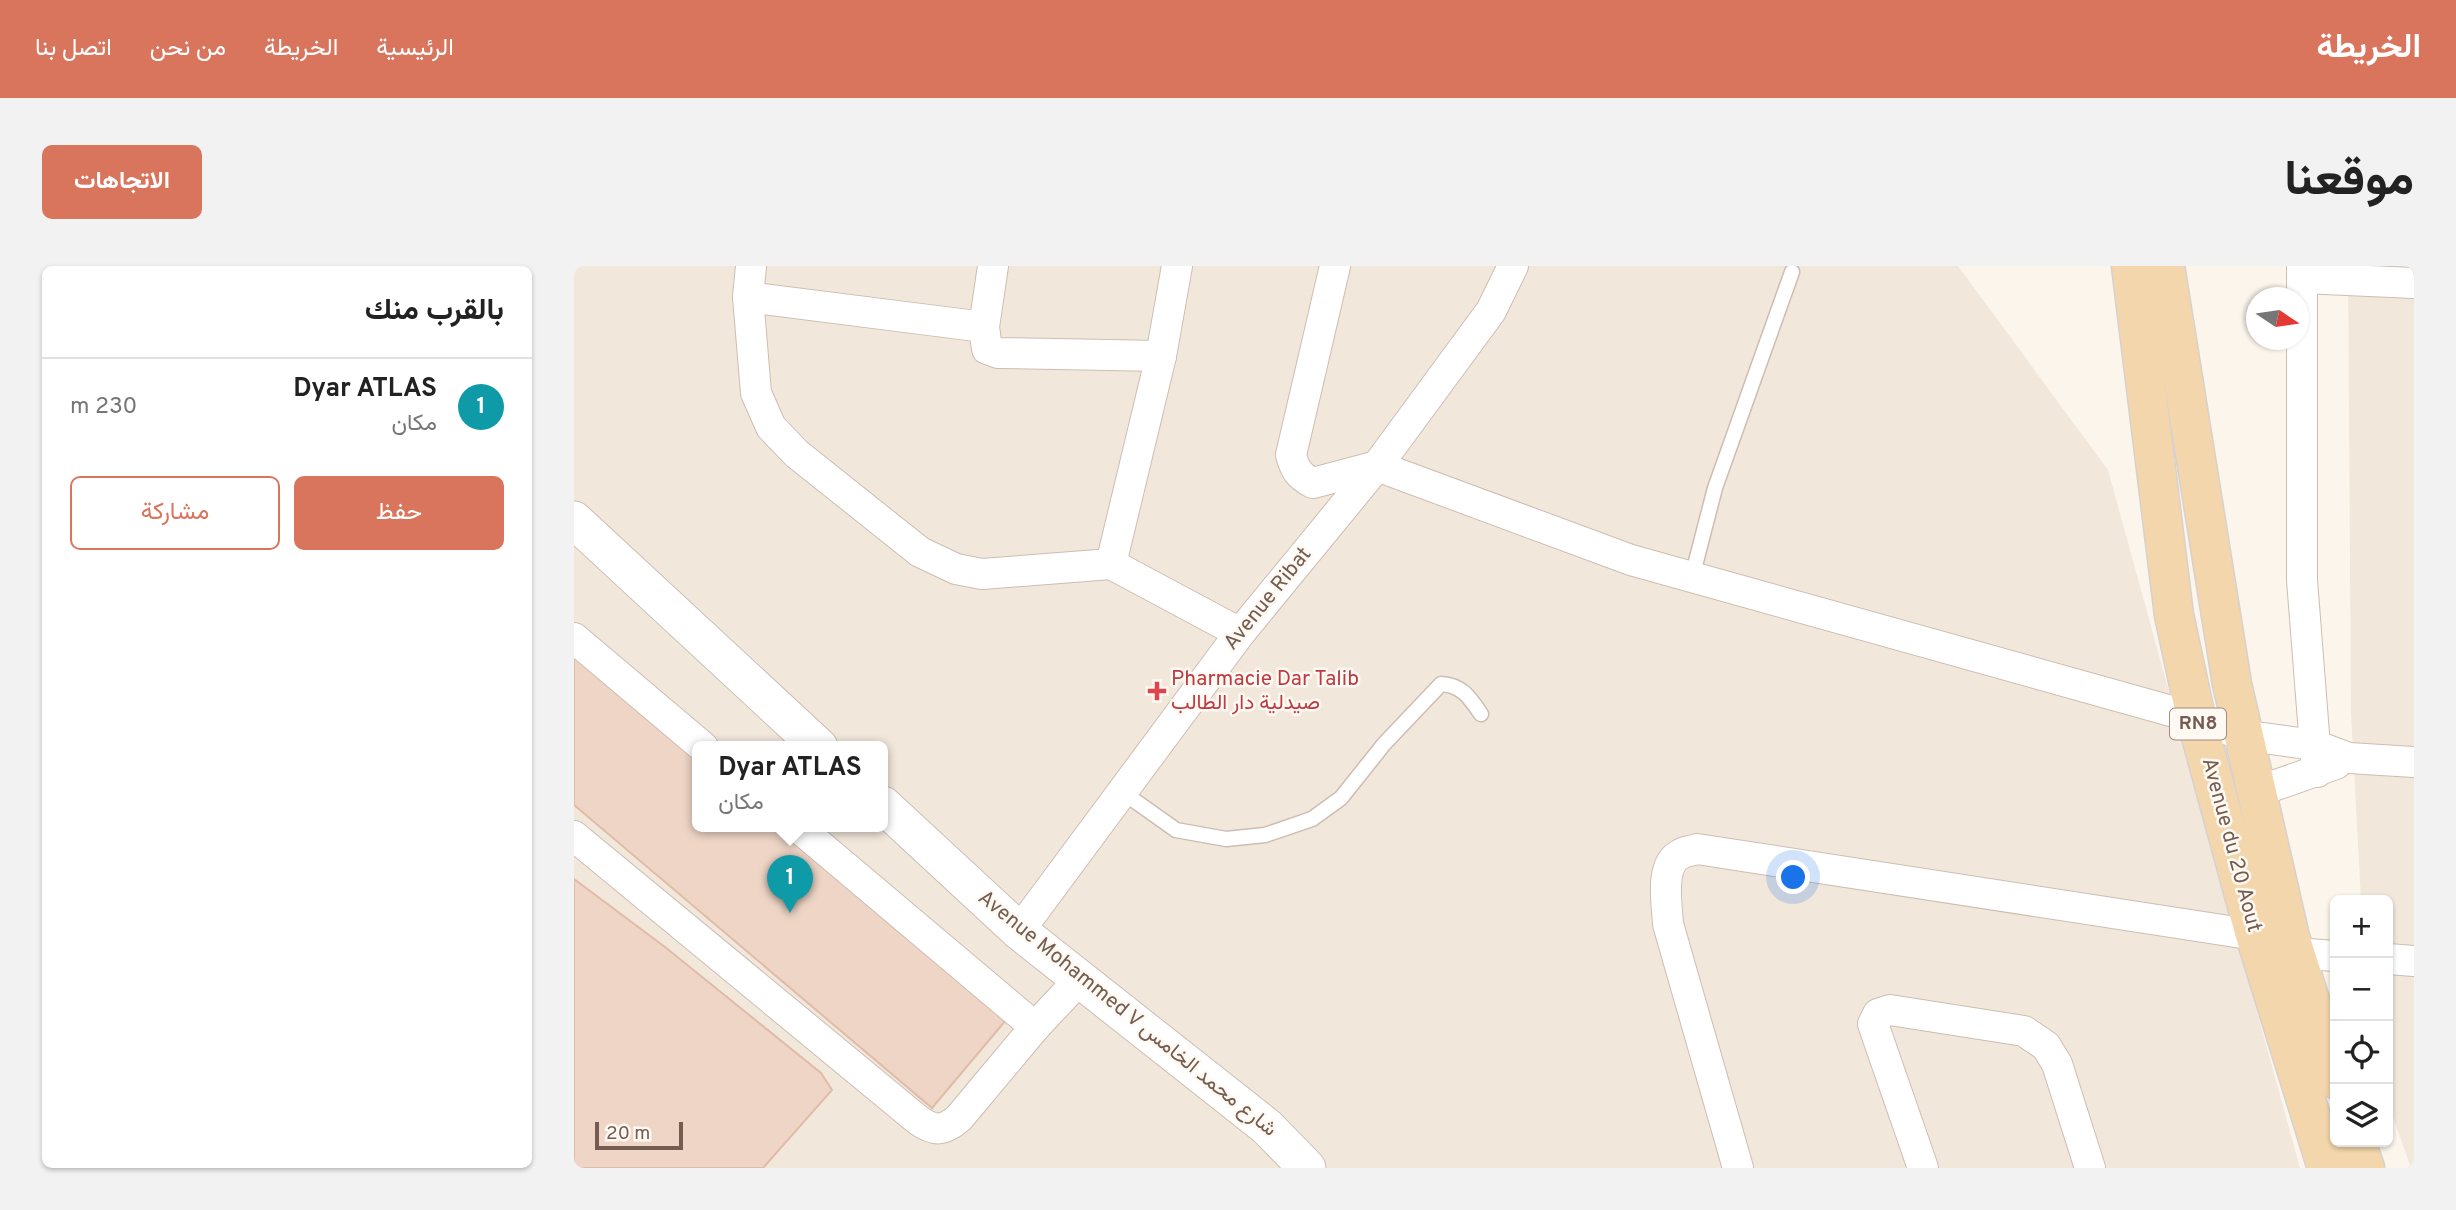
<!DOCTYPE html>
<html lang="ar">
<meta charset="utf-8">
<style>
:root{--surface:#fff;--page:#f2f2f2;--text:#222;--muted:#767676;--line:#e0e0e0;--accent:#d9755d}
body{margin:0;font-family:Overpass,Vazirmatn,sans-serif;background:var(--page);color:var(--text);direction:rtl}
.controls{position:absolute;right:21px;bottom:21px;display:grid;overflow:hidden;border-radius:10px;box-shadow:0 2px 5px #0004}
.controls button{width:63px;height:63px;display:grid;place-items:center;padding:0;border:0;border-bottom:2px solid var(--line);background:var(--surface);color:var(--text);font:35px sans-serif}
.compass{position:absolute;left:1672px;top:21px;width:63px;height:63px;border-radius:50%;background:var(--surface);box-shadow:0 2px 5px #0004;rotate:103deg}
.scale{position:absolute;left:21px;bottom:18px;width:88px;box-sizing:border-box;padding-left:7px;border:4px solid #755c50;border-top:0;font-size:19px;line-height:24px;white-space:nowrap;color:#755c50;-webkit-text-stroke:5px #fef9f2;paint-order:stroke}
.you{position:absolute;left:1220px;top:612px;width:24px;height:24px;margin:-18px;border:5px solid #fff;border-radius:50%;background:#1a73e8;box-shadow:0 0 0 10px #1a73e833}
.badge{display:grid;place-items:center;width:46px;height:46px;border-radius:50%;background:var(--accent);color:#fff;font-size:23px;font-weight:700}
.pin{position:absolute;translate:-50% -58px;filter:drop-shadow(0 2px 4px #0008)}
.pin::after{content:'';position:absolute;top:37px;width:24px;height:21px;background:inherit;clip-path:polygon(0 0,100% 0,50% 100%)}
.popup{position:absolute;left:118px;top:475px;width:196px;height:91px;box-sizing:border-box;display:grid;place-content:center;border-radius:10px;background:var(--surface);filter:drop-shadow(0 2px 5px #0005);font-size:23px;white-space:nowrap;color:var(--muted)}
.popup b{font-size:26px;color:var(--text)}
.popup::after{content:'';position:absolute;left:50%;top:100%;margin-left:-14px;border:14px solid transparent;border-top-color:var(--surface)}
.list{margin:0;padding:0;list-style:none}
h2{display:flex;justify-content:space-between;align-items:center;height:91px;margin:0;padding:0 28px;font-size:30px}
h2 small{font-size:23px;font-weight:400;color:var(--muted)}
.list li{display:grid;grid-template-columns:46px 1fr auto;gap:21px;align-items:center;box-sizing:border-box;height:98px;padding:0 28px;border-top:2px solid var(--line)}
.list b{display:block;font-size:26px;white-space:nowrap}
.list p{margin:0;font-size:23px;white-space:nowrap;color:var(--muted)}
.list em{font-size:23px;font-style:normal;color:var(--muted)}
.actions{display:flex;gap:14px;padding:21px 28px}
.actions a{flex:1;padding:16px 0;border:2px solid var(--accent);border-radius:10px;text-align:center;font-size:24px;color:var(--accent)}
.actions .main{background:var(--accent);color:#fff}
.icon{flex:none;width:38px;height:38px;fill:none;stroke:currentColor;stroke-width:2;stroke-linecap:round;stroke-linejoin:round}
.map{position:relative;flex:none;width:1840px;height:902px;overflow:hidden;direction:ltr;border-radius:10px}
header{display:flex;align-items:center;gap:42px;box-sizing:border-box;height:98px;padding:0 35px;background:var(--accent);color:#fff}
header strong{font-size:33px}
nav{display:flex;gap:38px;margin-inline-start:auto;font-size:24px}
.intro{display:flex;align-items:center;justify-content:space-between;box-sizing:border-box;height:168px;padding:0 42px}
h1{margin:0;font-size:49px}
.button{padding:18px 32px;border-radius:10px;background:var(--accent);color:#fff;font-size:24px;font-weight:700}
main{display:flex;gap:42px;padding:0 42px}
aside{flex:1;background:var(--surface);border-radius:10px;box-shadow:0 2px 5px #0004}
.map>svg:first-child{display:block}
.residential{fill:#f2e7db;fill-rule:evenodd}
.building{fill:#eed5c6;stroke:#e0bca8;stroke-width:2}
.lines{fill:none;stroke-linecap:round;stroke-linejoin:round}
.service-casing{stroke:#cdbdb2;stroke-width:17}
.minor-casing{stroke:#cdbdb2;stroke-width:32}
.tertiary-casing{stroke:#cdbdb2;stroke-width:39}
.primary-casing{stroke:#d8d1ce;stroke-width:41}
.service{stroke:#fff;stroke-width:14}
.minor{stroke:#fff;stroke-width:30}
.tertiary{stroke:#fff;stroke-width:37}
.primary{stroke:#f3d6ab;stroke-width:38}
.health-dot{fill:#e0444e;stroke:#fef9f2;stroke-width:2.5}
.labels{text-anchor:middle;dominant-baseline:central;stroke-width:5;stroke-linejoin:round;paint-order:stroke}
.shield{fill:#fef9f2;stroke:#9e8b81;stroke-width:2}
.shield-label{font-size:19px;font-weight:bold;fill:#755c50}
.street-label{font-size:21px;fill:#755c50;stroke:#fef9f2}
.health-label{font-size:21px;fill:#be3a42;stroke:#fef9f2;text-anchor:start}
</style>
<header>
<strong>الخريطة</strong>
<nav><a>الرئيسية</a><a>الخريطة</a><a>من نحن</a><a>اتصل بنا</a></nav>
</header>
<div class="intro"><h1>موقعنا</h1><a class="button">الاتجاهات</a></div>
<main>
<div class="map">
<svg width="1840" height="902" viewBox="0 0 1840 902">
<rect width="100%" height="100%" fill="#fbf5ec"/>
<g class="residential">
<path d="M0,0H1384L1534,204L1726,902H0ZM123,481H309V561H123Z"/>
<path d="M1774,0H1840V902H1837L1814,837V634H1787L1777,447Z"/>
</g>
<g class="building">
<path d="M0,389L123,493V561H204L432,754L358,842L0,539Z"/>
<path d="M0,613L91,681L247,807L258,824L189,902H0Z"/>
</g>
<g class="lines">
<g class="service-casing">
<g id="service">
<path d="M1118,311L1141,222L1218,6"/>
<path d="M547,525L602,564L652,573L691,569L738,553L767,532L810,478L867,418C888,419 896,432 907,448"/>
</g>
</g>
<g class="minor-casing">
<g id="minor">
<path d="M177,0L174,31L182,127L197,161L223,188L346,286L382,303L408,308L537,298"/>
<path d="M419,0L410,61L413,83L424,87L587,90L537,298L666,367"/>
<path d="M761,0L717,189C721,204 725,210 739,217L803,200L1057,294L1622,452L1668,469L1740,479L1775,492L1840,496"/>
<path d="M1728,0V12L1840,17"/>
<path d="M1728,12V314L1743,506"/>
<path d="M174,31L410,61"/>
<path d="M587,90L603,0"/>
<path d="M0,372L129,481"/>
<path d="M1682,526L1762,498"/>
<path d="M224,561L461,761"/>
<path d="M0,570L344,854C361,866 370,865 385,852L461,761L506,713"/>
<path d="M445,665L666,367L803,200L917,45L939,0"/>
<path d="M1721,687L1761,690"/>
<path d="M1814,693L1840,695"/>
<path d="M1164,902L1094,658C1093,638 1085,598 1107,588C1111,585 1118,585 1123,583L1681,669"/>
<path d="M1349,902L1299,758L1304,748L1316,744L1450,765L1472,780L1483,798L1516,902"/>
</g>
</g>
<g class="tertiary-casing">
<g id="tertiary">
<path d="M0,254L245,481"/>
<path d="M309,539L445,665L693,861L733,902"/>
</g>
</g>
<g class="primary-casing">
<g id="primary">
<path d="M1557,0L1600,349L1622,452L1681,669L1753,902"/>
<path d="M1591,0L1658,418L1716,671L1761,813"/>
<path d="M1782,876L1791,902"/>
</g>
</g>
<use href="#service" class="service"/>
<use href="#minor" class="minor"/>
<use href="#tertiary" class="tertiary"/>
<use href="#primary" class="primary"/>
</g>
<path class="health-dot" d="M579.5 414.5h7v7h7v7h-7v7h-7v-7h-7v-7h7z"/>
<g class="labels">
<rect class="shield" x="1596" y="442.5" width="56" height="31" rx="5"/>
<g class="shield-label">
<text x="1624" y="458">RN8</text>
</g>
<g class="street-label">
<text transform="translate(694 333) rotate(-51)">Avenue Ribat</text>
<text transform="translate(1657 579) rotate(75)">Avenue du 20 Aout</text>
<text transform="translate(553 748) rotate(39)">Avenue Mohammed V شارع محمد الخامس</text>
</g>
<g class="health-label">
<text x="597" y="413">Pharmacie Dar Talib<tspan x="597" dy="24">صيدلية دار الطالب</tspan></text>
</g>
</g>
</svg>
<div class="controls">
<button>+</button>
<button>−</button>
<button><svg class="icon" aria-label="locate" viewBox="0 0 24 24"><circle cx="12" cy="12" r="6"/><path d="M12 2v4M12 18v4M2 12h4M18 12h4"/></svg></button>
<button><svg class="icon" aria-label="layers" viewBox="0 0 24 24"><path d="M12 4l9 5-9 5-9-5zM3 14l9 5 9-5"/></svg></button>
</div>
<svg class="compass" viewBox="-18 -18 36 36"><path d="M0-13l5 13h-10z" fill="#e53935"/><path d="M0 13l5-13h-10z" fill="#767676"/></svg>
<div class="scale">20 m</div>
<div class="you"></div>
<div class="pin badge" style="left:216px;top:647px;background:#0f9aa8">1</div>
<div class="popup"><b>Dyar ATLAS</b>مكان</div>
</div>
<aside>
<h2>بالقرب منك<small></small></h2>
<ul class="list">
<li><span class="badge" style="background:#0f9aa8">1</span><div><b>Dyar ATLAS</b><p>مكان</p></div><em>230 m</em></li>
</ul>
<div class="actions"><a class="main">حفظ</a><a>مشاركة</a></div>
</aside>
</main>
